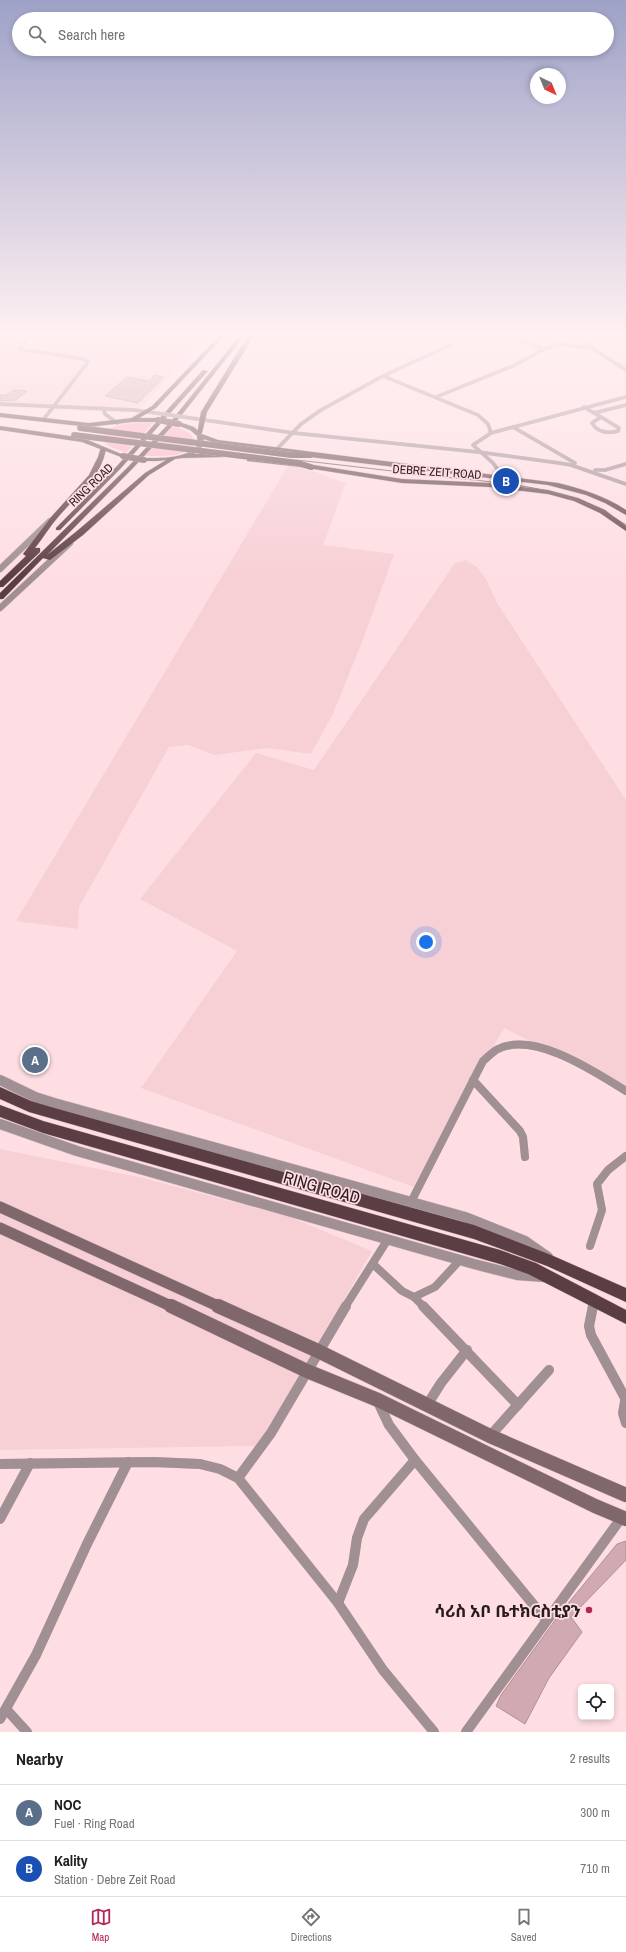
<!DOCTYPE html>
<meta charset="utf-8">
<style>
:root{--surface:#fff;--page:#f2f2f2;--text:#202124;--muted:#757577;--line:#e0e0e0;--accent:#b62756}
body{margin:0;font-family:"Archivo Narrow","Noto Sans Ethiopic",sans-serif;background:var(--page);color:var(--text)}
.controls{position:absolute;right:12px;bottom:12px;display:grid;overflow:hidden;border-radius:6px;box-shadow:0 2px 6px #0003}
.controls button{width:36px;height:36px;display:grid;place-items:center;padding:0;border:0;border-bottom:1px solid var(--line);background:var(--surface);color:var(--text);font:20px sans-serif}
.compass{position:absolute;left:530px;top:68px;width:36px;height:36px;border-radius:50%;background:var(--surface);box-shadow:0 2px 6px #0003;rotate:137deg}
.you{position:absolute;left:426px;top:942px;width:14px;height:14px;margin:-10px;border:3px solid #fff;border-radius:50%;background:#1a73e8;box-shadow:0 0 0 6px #1a73e833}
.badge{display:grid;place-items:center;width:26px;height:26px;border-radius:50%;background:var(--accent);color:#fff;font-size:13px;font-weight:700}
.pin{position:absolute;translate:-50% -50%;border:2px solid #fff;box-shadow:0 1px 4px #0006}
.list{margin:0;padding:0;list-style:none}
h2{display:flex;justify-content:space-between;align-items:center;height:52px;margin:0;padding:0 16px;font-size:17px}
h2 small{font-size:13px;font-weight:400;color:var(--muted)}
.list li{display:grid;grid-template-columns:26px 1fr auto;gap:12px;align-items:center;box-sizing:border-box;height:56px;padding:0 16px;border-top:1px solid var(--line)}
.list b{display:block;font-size:15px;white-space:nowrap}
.list p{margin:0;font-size:13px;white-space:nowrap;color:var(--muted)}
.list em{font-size:13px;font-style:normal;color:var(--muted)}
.icon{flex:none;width:22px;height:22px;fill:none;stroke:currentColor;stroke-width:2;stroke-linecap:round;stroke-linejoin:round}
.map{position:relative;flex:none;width:626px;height:1732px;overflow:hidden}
.search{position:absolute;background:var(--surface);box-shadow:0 2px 6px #0003;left:12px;right:12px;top:12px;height:44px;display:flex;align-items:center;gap:10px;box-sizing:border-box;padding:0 14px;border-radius:22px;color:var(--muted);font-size:15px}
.sheet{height:164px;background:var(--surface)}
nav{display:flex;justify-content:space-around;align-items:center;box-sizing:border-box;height:56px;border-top:1px solid var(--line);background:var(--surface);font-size:11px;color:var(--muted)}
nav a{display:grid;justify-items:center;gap:2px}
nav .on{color:var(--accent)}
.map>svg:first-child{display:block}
.built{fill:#f7d0d6}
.green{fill:#fab4c0}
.building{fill:#d0aab0;stroke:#b48f95}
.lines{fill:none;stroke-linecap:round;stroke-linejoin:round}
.minor-far2-casing{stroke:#d8bbc0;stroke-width:4}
.minor-far1-casing{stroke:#d8bbc0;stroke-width:8}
.minor-casing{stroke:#d8bbc0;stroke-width:10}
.tertiary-far1-casing{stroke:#d8bbc0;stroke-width:7}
.tertiary-casing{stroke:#d8bbc0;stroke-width:11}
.secondary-far1-casing{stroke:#d8bbc0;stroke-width:12}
.secondary-casing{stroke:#d8bbc0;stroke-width:15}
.primary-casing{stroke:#d8bbc0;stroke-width:1}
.trunk-casing{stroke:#d8bbc0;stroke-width:1}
.minor-far2{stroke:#a19093;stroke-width:3.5}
.minor-far1{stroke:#a19093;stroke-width:8}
.minor{stroke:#a19093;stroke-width:10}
.tertiary-far1{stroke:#a19093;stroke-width:6}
.tertiary{stroke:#a19093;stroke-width:10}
.secondary-far1{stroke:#7f676b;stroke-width:11}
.secondary{stroke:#7f676b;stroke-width:14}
.primary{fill:#664a4f;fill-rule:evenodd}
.trunk{fill:#5b3e43;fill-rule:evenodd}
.tram{stroke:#6c585b;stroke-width:1}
.minor-bridge-casing{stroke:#d8bbc0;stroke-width:4;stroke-linecap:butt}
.primary-bridge-casing{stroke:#d8bbc0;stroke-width:6;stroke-linecap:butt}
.minor-bridge{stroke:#a19093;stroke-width:3.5}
.primary-bridge{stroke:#664a4f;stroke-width:6}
.poi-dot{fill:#b62756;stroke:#fedee3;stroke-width:1.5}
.labels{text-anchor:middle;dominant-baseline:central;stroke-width:3.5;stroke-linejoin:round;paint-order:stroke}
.far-street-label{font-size:12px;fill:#2a1c1e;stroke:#fedee3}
.near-street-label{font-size:17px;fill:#2a1c1e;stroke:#fedee3}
.near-poi-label{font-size:17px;font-weight:bold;fill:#2a1c1e;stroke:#fedee3;text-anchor:end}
</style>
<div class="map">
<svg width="626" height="1732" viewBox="0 0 626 1732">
<rect width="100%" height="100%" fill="#fedee3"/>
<g class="built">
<path d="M0,334H211L141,407L127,413L0,407Z"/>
<path d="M289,464L307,469L346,483L323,545L394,554L364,637L333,714L311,754L267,748L215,755L188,745L169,747L79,907L78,929L16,921Z"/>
<path d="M466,560L478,568L486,579L497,603L626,800V1090L504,1028L414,1187L141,1088L237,951L140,899L256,753L314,770L455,563Z"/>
<path d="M0,1149L143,1178L290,1217L372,1251L260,1446L0,1450Z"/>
</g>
<g class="green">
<path d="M134,423H153L126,453L111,447L105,443L103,435C110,425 123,424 134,423Z"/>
<path d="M170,426C180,428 191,431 195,441C194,458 157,456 145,456Z"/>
</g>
<g class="building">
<path d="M155,375L164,377L138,403L105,396L127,377L149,381Z"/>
<path d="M14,390L27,391L16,400L0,401V395H6Z"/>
<path d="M626,1541V1560L571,1617L582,1632L549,1678L525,1724L496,1706L501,1695L561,1612L617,1544Z"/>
</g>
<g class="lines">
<g class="minor-far2-casing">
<g id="minor-far2">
<path d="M32,334L19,349L84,359L88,362L43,420"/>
<path d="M478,334L487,338L496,334"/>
<path d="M504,334L544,349"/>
<path d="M581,334L592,348L626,370"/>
<path d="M383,376L478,415L488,424L491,433"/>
<path d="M436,397L515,365L544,349L560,344L592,348"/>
<path d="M0,404L134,410L163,414"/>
<path d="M584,407L601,417"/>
<path d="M103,408L105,414L117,423"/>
<path d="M594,413L626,405"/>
<path d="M184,417L294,433L478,452L559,463L571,465L626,484"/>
<path d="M601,417L619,428L618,431C608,434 597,432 592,423Z"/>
<path d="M513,427L575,463"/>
<path d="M276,450L301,424L321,410L383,376L450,345"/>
<path d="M595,470H605L626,464"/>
<path d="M503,477L493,463L473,445L491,433L626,397"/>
</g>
</g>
<g class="minor-far1-casing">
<g id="minor-far1">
<path d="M473,1080L520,1131L523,1137L525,1157"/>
<path d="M411,1202L483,1061C488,1057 492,1052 498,1049C535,1031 595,1072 626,1091"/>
<path d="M590,1246L602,1210L597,1184L608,1170L626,1156"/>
<path d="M374,1265L402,1291L414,1297L424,1307"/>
<path d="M414,1297L435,1287L460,1260"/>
<path d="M345,1307L388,1239"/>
<path d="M593,1307L594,1300"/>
</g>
</g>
<g class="minor-casing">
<g id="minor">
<path d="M423,1306L518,1405"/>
<path d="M593,1306L589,1326L591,1335L625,1398"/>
<path d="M626,1396L623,1413L626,1423"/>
<path d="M379,1404L389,1425L415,1460L546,1620"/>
<path d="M427,1405L441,1383L467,1350"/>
<path d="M490,1436L549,1370"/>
<path d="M0,1464L154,1462L200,1464L220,1469L238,1478L338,1603L383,1670L434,1732"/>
<path d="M238,1478L271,1433L346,1306"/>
<path d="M0,1519L30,1463"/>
<path d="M338,1603L353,1565L357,1538L364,1519L415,1460"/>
<path d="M6,1709L27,1732"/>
<path d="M0,1719L36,1655L87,1544L128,1462"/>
<path d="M466,1732L622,1517"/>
</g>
</g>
<g class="tertiary-far1-casing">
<g id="tertiary-far1">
<path d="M0,569L50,521"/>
<path d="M0,608L70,543"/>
</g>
</g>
<g class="tertiary-casing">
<g id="tertiary">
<path d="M0,1080L35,1097L54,1103L465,1217L525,1241L548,1257"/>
<path d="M0,1124L77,1151L474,1264L517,1275L545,1277"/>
</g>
</g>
<g class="secondary-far1-casing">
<g id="secondary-far1">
<path d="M0,1207L220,1307"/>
<path d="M0,1228L173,1307"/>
</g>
</g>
<g class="secondary-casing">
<g id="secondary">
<path d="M171,1306L307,1371L378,1400L595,1506L626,1519"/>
<path d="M218,1306L318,1351L490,1436L626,1495"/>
</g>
</g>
<g class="primary-casing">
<g id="primary">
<path d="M0,413L89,423L132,418H158L161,420L158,422H132L89,427L0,417Z"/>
<path d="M179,422L194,427L202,434L218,440L558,483C582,489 605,496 626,510V515L605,503L586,495L548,485L310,457L217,444L204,439L203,446L194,454H223L225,455V457L183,458L158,461H142V459L144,458C161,458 186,459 198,445L197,436L190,430L177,425L176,424Z"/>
<path d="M0,426L83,438L126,456L121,457L82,442L0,430Z"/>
<path d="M249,458L301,463L402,479L490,483L548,490L578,498L605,510L626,526V531L600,513L574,501L548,494L490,487L402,483L301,467L247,461V459Z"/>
</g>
</g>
<g class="trunk-casing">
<g id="trunk">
<path d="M221,334H226L156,408L134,421H130V419L152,406Z"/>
<path d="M241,334H246L176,422L132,469L47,555L77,531L145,473L171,457H175V459L149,475L83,535L50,560L43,558L3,599H0V593L128,467L172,420Z"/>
<path d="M249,334H255L207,412L202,433L197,434L201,412Z"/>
<path d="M203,370L208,371L121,468L60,530H56V528L117,466Z"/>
<path d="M101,447L106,448C102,477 77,495 59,516C50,526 43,538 35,548H40V552L3,587H0V581L26,556L23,554L52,516L89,475L98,457Z"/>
<path d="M0,1087L31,1101L51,1107L474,1225L551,1255L626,1288V1302L547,1266L474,1239L29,1112L0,1099Z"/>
<path d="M0,1105L43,1121L500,1250L536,1263L626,1310V1324L528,1274L500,1264L43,1133L0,1117Z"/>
</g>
</g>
<use href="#minor-far2" class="minor-far2"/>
<use href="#minor-far1" class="minor-far1"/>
<use href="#minor" class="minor"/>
<use href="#tertiary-far1" class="tertiary-far1"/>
<use href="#tertiary" class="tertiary"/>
<use href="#secondary-far1" class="secondary-far1"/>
<use href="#secondary" class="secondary"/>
<use href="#primary" class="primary"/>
<use href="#trunk" class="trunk"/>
<path class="tram" d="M297,460C346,466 395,471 444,477C510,484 569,486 626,525"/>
<g class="minor-bridge-casing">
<path id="minor-bridge" d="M163,414L184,417"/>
</g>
<g class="primary-bridge-casing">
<g id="primary-bridge">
<path d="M158,420L179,424"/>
<path d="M80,428L292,455H310"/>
<path d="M74,435L298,463L311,467"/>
<path d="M123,456L144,460"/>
</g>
</g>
<use href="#minor-bridge" class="minor-bridge"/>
<use href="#primary-bridge" class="primary-bridge"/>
</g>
<linearGradient id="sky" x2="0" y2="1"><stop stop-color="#9ea2c7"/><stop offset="0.58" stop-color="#fff0f2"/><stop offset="1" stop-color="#fff0f2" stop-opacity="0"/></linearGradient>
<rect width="626" height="577" fill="url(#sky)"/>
<circle class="poi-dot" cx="589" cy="1610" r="4"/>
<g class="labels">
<g class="far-street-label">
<text transform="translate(437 472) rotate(4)">DEBRE ZEIT ROAD</text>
<text transform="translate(91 485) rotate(-44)">RING ROAD</text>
</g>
<g class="near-street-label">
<text transform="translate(322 1187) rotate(16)">RING ROAD</text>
</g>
<g class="near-poi-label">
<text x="581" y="1610">ሳሪስ አቦ ቤተክርስቲያን</text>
</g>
</g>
</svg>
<div class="controls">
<button><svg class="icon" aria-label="locate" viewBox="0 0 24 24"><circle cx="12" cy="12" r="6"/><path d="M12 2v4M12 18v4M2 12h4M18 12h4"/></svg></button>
</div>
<svg class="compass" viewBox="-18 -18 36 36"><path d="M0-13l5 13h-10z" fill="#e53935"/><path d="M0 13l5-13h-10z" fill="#757577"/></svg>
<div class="you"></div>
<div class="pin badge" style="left:35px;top:1060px;background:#5c6f8a">A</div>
<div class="pin badge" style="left:506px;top:481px;background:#1a4fb4">B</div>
<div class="search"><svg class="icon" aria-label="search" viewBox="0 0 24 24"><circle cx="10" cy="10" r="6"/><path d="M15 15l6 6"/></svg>Search here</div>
</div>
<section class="sheet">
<h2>Nearby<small>2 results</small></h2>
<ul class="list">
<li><span class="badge" style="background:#5c6f8a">A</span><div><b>NOC</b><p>Fuel · Ring Road</p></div><em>300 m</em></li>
<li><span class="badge" style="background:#1a4fb4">B</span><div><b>Kality</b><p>Station · Debre Zeit Road</p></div><em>710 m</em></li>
</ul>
</section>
<nav>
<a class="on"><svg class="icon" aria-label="map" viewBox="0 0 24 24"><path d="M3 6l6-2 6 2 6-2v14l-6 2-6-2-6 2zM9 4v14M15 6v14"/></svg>Map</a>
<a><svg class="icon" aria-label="directions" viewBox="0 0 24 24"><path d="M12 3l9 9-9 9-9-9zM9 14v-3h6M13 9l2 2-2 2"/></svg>Directions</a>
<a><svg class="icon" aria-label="saved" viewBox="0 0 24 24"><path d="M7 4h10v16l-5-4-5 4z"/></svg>Saved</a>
</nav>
